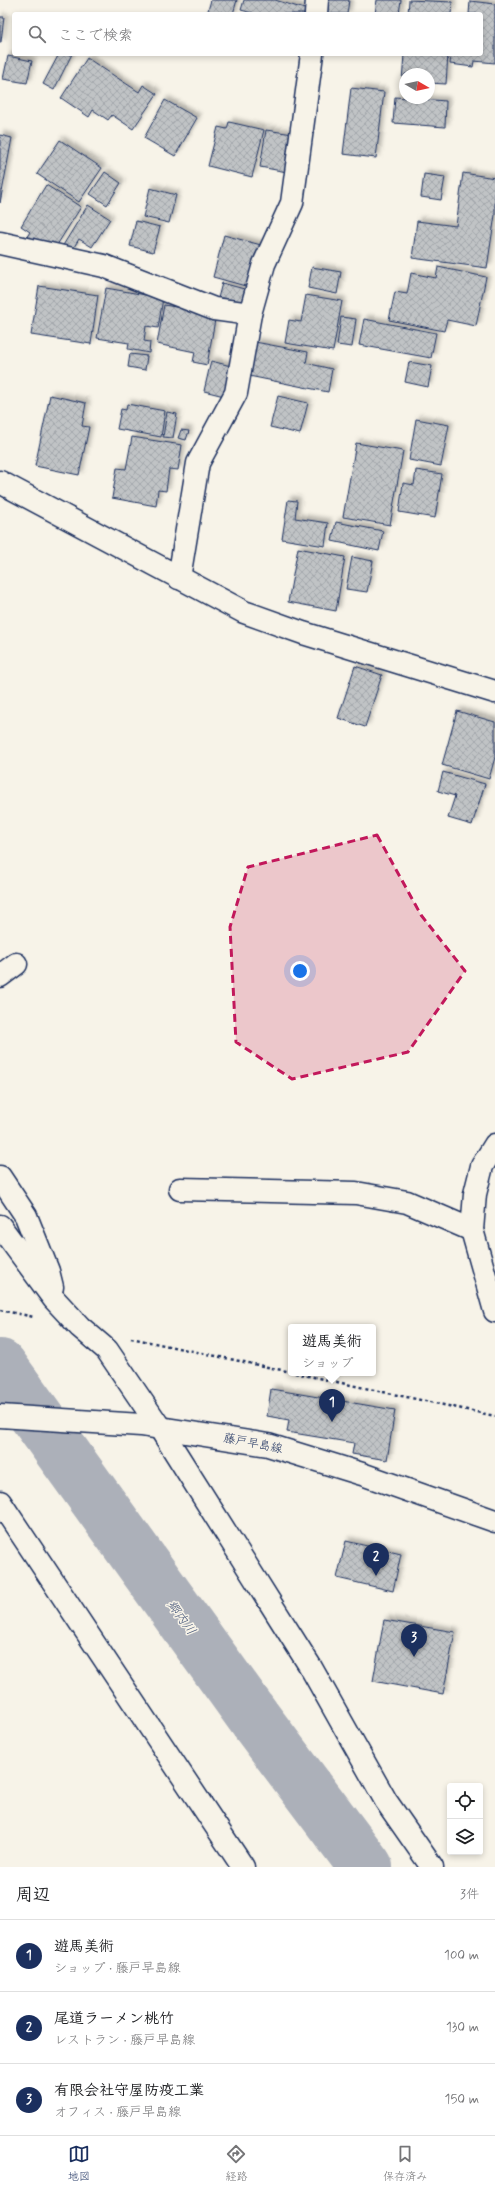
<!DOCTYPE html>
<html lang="ja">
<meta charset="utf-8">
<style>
:root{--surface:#fff;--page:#f2f2f2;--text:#202124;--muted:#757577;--line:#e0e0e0;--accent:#1b2f5e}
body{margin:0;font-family:Mynerve,"Klee One",sans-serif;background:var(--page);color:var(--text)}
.controls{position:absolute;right:12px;bottom:12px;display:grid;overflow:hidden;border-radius:4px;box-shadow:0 2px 6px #0003}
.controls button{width:36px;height:36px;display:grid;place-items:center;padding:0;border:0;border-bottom:1px solid var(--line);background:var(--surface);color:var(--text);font:20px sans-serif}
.compass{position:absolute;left:399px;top:68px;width:36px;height:36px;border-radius:50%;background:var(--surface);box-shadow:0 2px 6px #0003;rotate:99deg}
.you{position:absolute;left:300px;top:971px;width:14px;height:14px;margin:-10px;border:3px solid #fff;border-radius:50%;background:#1a73e8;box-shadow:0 0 0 6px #1a73e833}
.badge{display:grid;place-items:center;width:26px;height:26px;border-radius:50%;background:var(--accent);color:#fff;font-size:13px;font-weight:700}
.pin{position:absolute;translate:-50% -33px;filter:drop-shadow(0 1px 2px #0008)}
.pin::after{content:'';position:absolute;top:21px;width:14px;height:12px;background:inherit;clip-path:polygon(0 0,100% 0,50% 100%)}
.popup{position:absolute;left:288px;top:1324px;width:88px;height:52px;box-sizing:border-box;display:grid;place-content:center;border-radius:4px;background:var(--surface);filter:drop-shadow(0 1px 3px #0005);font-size:13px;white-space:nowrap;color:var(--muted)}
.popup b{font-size:15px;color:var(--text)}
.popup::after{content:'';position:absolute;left:50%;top:100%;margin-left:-8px;border:8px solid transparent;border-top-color:var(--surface)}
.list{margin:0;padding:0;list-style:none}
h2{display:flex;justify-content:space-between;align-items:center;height:52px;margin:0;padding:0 16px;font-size:17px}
h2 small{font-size:13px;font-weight:400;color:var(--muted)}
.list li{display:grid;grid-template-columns:26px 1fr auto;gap:12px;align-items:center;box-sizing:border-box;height:72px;padding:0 16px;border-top:1px solid var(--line)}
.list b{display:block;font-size:15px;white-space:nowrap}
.list p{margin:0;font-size:13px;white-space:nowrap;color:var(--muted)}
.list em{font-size:13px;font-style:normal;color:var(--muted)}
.icon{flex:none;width:22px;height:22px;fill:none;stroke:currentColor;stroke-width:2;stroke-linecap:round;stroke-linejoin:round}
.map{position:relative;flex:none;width:495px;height:1867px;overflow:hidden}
.search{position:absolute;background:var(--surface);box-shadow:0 2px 6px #0003;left:12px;right:12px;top:12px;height:44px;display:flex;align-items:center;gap:10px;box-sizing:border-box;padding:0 14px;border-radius:4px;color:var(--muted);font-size:15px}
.sheet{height:268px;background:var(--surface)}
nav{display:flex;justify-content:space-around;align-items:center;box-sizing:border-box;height:56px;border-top:1px solid var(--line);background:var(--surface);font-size:11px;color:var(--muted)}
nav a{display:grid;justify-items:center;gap:2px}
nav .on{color:var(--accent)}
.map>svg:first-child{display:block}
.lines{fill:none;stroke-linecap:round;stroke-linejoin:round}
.river{stroke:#acb0b9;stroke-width:54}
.building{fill:url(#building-cross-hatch);stroke:#1b2f5e;filter:url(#shadow)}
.minor-casing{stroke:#1b2f5e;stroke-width:25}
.major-casing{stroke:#1b2f5e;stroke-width:25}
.path{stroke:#1b2f5e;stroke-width:2.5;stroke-dasharray:3 3;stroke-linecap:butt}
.minor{stroke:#f7f3e8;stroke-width:22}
.major{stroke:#f7f3e8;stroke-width:22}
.marked{fill:#c2185b;fill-opacity:0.2;stroke:#c2185b;stroke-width:3;stroke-dasharray:8 5;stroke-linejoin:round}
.labels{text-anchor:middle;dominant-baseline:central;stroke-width:3;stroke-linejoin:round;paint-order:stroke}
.street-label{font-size:12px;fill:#1b2f5e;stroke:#f7f3e8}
.water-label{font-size:13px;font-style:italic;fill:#465679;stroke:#f7f3e8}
</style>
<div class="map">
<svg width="495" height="1867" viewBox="0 0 495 1867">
<defs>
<pattern id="building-cross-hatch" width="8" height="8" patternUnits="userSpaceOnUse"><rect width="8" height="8" fill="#c0c3c5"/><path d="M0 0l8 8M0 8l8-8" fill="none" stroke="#a4a8ac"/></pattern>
<filter id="shadow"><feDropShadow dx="3.5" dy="-3.5" stdDeviation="2" flood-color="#0004"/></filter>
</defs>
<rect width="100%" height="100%" fill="#f7f3e8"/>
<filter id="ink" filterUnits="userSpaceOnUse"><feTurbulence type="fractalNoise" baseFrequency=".025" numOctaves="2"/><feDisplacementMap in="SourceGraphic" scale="8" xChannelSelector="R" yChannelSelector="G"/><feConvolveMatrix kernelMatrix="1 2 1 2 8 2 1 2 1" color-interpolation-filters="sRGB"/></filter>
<g filter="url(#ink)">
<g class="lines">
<path class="river" d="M0,1366L257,1722L366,1867"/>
</g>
<g class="building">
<path d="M211,0H237L233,14H207Z"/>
<path d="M244,0H275L308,10L306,14H256L241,10Z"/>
<path d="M327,0H349L347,14H325Z"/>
<path d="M377,0H401L399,14H375Z"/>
<path d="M409,0L452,2L451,14H408Z"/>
<path d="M470,1L495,4V63L474,61L473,67L450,64L451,54H481V14H469Z"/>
<path d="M0,17H4L1,42H0Z"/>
<path d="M59,54H72L54,90L43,84Z"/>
<path d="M404,54H448L446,84L429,83V74H405V81H402Z"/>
<path d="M8,56L32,61L27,83L3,79Z"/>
<path d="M87,58L139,92L143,85L157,94L133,129L112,115L108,120L93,110L89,117L61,98Z"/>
<path d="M351,88L384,92L376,158L343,154Z"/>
<path d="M395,97L446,101L445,127L393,123Z"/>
<path d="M165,100L197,118L175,156L144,138Z"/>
<path d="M229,122L264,130L252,177L208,166L218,127L227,129Z"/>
<path d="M266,130L293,134L287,172L260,167Z"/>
<path d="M0,135L12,138L0,203Z"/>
<path d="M60,140L102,168L79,202L37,174Z"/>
<path d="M105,172L121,183L107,205L90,194Z"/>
<path d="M463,173L495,178V215L487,268L412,258L417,221L456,226Z"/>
<path d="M424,174L445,177L441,200L421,197Z"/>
<path d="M46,185L81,207L57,245L52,242L46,251L26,238L30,232L21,226Z"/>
<path d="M150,188L176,195L169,223L143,217Z"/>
<path d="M88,205L110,219L92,247L79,239L71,252L62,247Z"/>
<path d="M136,221L160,227L153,252L130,246Z"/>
<path d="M224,235L261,245L249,287L213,277Z"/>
<path d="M312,267L341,272L337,294L308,288Z"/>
<path d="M438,267L486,277L476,326L447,320L444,331L389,320L395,292L407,294L411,273L436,278Z"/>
<path d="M222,283L248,290L243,309L217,302Z"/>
<path d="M39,286L98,295L91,344L31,335Z"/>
<path d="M106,288L163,298L158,328L146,326L144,341L150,342L149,353L128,349L129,343L97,338Z"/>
<path d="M306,295L342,301L333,351L285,343L289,320L301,322Z"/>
<path d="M164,305L216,314L207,365L193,362L195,352L157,344Z"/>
<path d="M341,317L356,319L352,347L337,345Z"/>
<path d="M364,319L436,333L431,358L359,345Z"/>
<path d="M255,342L308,352L306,363L332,369L328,392L249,376Z"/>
<path d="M130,354L147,356L145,370L128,367Z"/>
<path d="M211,361L231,366L224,396L204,391Z"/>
<path d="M409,362L432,366L428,387L405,382Z"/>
<path d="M50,395L86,403L82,426L89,427L79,475L35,466Z"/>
<path d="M278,396L308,403L300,434L270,427Z"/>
<path d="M127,404L165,411L161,437L117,429L121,409L126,410Z"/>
<path d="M167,412L177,414L173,438L163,437Z"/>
<path d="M416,419L449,425L441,466L409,460Z"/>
<path d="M181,430L189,431L186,440L178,438Z"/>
<path d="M132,437L182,445L178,470L169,469L166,491L158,490L156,506L112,498L117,468L126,469Z"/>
<path d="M356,443L403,451L390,525L343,517Z"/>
<path d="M416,470L442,474L435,518L399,512L403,483L414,485Z"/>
<path d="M288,500L297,501L295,518L328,523L325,546L282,539Z"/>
<path d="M336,522L383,531L379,551L332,541Z"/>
<path d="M298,548L345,557L336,611L288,602Z"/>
<path d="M352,557L373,561L367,592L346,589Z"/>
<path d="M355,666L382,675L365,727L338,718Z"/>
<path d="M457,711L495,722V757L489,779L442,765Z"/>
<path d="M443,772L485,784L472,825L448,818L455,796L438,791Z"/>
<path d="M271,1389L395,1410L387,1460L352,1454L354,1443L287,1432L289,1420L267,1416Z"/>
<path d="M346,1541L401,1554L393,1591L337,1578Z"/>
<path d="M384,1620L455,1632L443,1694L373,1681Z"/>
</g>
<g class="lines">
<g class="minor-casing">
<g id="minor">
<path d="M316,14L317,0"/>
<path d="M0,243L104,266L214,309L250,314L264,264L292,203L312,54"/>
<path d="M0,482L244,612L303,633L495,692"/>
<path d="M179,578L198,463L236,393L250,314"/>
<path d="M0,976L16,964"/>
<path d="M495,1145L482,1166L475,1194L472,1230L495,1311"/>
<path d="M0,1177L26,1216L48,1271L52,1287"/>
<path d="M180,1189L356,1193L407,1202L472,1230"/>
<path d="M0,1226L54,1299L80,1327L107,1350L160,1428L310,1666L386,1801L432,1867"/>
<path d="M0,1502L243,1867"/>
</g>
</g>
<g class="major-casing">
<path id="major" d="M0,1416L141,1425L268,1445L362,1474L495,1521"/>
</g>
<g class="path">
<path d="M0,1310L34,1317"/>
<path d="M131,1338L291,1372"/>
<path d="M295,1373L495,1416"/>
</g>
<use href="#minor" class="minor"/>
<use href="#major" class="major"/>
</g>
</g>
<path class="marked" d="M377,835L421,915L465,971L408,1052L292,1079L236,1042L230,927L248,867Z"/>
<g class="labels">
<g class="street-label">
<text transform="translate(253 1444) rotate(11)">藤戸早島線</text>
</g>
<g class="water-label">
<text transform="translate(181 1618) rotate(54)">郷内川</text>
</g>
</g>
</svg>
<div class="controls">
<button><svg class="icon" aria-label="locate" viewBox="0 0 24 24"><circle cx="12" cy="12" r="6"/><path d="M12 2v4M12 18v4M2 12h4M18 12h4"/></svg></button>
<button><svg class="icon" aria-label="layers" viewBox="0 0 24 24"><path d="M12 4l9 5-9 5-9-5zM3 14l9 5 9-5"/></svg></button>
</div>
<svg class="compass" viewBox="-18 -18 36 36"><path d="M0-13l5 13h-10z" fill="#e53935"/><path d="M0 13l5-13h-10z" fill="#757577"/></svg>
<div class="you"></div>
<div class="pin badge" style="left:332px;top:1422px">1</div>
<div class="popup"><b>遊馬美術</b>ショップ</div>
<div class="pin badge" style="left:376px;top:1576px">2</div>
<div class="pin badge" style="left:414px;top:1657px">3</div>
<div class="search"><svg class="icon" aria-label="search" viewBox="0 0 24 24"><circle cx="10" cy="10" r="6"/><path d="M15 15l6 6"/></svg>ここで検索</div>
</div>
<section class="sheet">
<h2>周辺<small>3件</small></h2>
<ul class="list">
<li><span class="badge">1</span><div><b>遊馬美術</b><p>ショップ · 藤戸早島線</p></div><em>100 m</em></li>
<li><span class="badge">2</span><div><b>尾道ラーメン桃竹</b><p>レストラン · 藤戸早島線</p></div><em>130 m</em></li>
<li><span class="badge">3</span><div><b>有限会社守屋防疫工業</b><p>オフィス · 藤戸早島線</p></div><em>150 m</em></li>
</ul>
</section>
<nav>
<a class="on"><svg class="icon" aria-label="map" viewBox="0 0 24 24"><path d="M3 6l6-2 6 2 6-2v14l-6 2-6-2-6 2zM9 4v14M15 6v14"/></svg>地図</a>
<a><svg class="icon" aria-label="directions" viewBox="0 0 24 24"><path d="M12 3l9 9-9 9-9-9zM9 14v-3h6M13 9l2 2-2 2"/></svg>経路</a>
<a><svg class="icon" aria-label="saved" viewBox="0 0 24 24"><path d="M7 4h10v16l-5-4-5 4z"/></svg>保存済み</a>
</nav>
